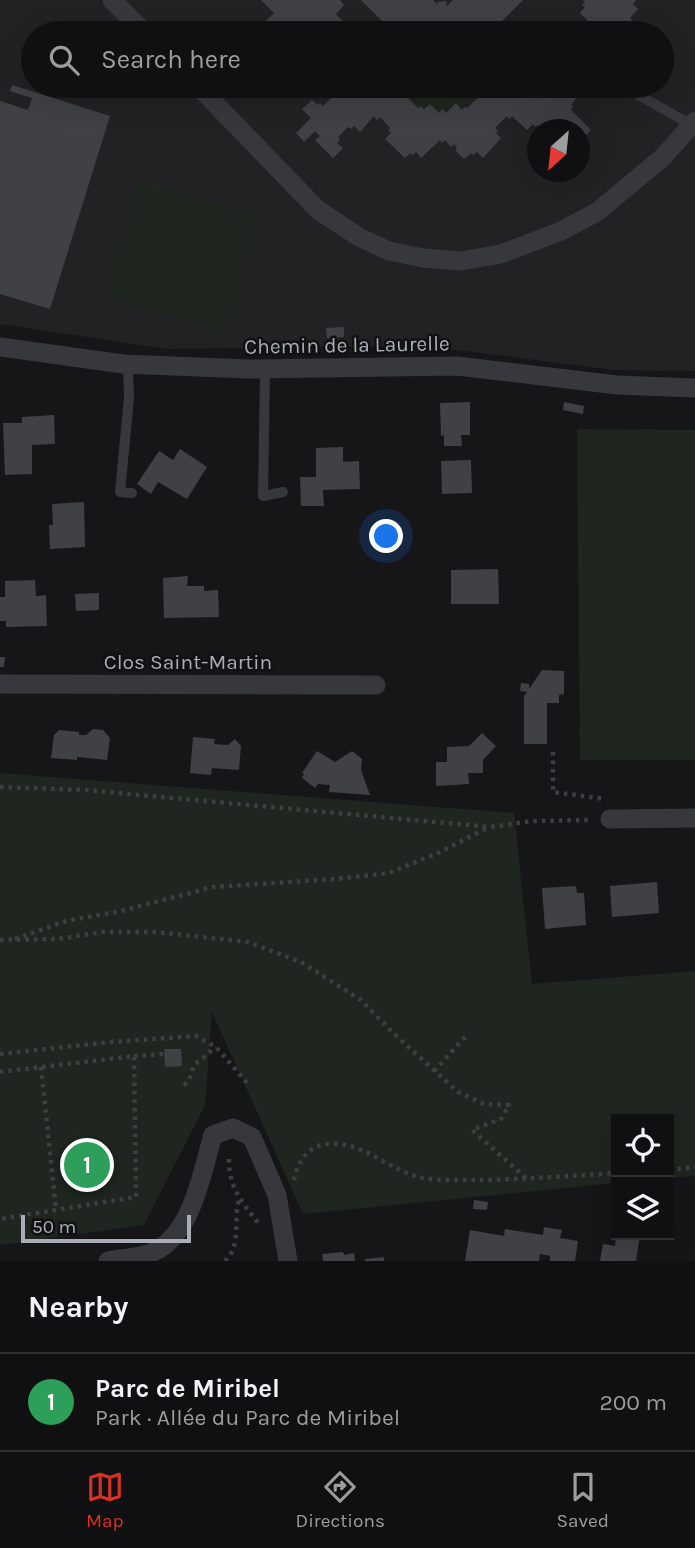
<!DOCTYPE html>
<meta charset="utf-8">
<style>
:root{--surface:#101012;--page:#19191b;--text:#f1f3f6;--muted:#9c9d9f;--line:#303032;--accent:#d93025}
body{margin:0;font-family:Karla,sans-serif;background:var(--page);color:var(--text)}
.controls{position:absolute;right:21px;bottom:21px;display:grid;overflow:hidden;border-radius:0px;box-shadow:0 7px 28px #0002}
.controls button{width:63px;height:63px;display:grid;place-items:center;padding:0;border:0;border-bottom:2px solid var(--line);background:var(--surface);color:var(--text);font:35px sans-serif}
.compass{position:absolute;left:527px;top:119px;width:63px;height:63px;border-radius:50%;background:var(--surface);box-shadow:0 7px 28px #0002;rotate:207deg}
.scale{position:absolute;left:21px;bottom:18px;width:170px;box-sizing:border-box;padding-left:7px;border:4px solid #a8adb8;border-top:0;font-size:19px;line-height:24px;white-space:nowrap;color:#a8adb8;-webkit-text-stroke:5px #111113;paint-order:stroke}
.you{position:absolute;left:387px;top:537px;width:24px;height:24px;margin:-18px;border:5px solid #fff;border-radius:50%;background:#1a73e8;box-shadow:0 0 0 10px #1a73e833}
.badge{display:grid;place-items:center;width:46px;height:46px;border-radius:50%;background:var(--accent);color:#fff;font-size:23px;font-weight:700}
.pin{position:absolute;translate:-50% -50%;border:4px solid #fff;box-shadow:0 2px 7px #0006}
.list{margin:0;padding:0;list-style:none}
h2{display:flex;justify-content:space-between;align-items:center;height:91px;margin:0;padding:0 28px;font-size:30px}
h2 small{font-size:23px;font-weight:400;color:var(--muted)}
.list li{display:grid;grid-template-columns:46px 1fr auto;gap:21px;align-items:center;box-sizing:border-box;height:98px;padding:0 28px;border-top:2px solid var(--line)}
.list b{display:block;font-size:26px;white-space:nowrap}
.list p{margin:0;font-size:23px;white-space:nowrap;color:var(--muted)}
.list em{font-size:23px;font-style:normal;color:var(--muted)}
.icon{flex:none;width:38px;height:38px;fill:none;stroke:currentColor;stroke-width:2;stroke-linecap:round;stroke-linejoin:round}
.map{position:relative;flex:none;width:695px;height:1261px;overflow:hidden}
.search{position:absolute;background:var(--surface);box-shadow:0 7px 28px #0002;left:21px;right:21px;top:21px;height:77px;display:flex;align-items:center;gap:18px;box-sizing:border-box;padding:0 24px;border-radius:38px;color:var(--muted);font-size:26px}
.sheet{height:189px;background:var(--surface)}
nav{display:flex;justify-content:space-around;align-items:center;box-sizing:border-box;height:98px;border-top:2px solid var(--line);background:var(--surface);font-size:19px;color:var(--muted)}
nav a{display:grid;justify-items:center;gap:4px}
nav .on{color:var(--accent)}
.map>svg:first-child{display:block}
.built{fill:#222225;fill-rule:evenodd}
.green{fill:#1e261f}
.building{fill:#404145}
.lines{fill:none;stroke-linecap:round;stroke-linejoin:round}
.path{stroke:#3d3f44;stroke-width:4.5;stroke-dasharray:3.5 5;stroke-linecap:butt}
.service{stroke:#37383d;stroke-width:10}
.minor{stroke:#37383d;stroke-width:19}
.labels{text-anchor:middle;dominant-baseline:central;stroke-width:5;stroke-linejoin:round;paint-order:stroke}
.street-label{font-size:21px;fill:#a8adb8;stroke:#111113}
</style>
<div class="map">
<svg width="695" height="1261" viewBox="0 0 695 1261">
<rect width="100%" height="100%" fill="#161618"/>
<path class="built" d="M0,0H695V371L614,370L424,346L167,349L0,324ZM33,33H662V86H33ZM538,130H580V172H538Z"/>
<g class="green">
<path d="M412,86H474L479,92L477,95L479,97L467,108L465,107L462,110L456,103L446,113L443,109L439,113L430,104L424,109L421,106L418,108L407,97L410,95L407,92Z"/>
<path d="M139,180L259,217L224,333L104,297Z"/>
<path d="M577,429L695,430V760H580Z"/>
<path d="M0,773L514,813L532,984L695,971V1176L669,1178V1119H616V1183L303,1214L212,1012L205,1105L144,1225L0,1245Z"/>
</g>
<g class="building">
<path d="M261,0H340L344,5L336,14L344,22L333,33H260L257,30L274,13Z"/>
<path d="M361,0H433L438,5L437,2L446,1L447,6L453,0H523L490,33H394Z"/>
<path d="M583,0H636L633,4L638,9L630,18L638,26L630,33H616L610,27L607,29L604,26L599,32L580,13L585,7L582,5L585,2Z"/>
<path d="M12,85L110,116L50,309L0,294V101L28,110L32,98L10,91Z"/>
<path d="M330,86H413L407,92L410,95L407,97L418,108L421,106L424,109L430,104L439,113L443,109L446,113L456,103L462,110L465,107L467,108L479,97L476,95L479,92L472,86H562L576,99L571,105L573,107L571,110L591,130L583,139L580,135V130H542L538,125L535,127L533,124L527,130L512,116L509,119L507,116L495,128L498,131L496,133L501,138L483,158L477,152L473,155L471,153L464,159L455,150L457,148L454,144L451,147L445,140L442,143L440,140L421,158L416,152L413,155L410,153L405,158L385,139L391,133L388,130L390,128L380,117L377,120L374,116L360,132L354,126L351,129L348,127L338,137L340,139L337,143L343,148L333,158L315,140L320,136L315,131L304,142L296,133L311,118L302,109L312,100L318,105L320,103L323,106L334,95Z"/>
<path d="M344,327V337L327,338L326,328Z"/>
<path d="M470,402V435H461L462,446H444V435L441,436L440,403Z"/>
<path d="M564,402L584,406L583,414L563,410Z"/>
<path d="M54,415L55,444L32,445V474L5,475L3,423H22V417Z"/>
<path d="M343,447V462L359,461L360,489L323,490L324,506H301L300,477H316V448Z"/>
<path d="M180,449L207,467L187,499L158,482L151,494L137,484L159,451L173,460Z"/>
<path d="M471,460L472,493L442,494L441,461Z"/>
<path d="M84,502L85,547L50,549L49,525H53L52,504Z"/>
<path d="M498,569L499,604H451V570Z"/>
<path d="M188,576L187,586H204V591L218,590L219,617L164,618L163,578Z"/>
<path d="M35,580L36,596L46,595L47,626L6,627V621H0V597H5V581Z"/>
<path d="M99,593V610L76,611L75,594Z"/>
<path d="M0,657H5L4,667H0Z"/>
<path d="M542,670L564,671V694L559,695V703H547V744H524V696L527,692L520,691L521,683L529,684V689Z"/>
<path d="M93,729L103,730L110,738L107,760L77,757V760L51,758L54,735L59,730L79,732V735H86Z"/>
<path d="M482,733L496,746L483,760V773H468L469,784L436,786V762H447V747L469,746Z"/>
<path d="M193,737L215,739L214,744L228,745L235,739L241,746L239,770L212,768L211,775L190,773Z"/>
<path d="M317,751L335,762L352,751L362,759L361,770L370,795L329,792L330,785L318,784L315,788L302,778L304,774L302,773Z"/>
<path d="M657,882L659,913L612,917L610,886Z"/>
<path d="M576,886L577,893H584L586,925L545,929L542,888Z"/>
<path d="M164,1049H181L182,1066L165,1067Z"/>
<path d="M474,1200L488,1202L487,1210L473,1209Z"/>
<path d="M544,1227L562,1230L560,1238L578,1241L575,1261H550V1256L540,1254L539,1261H465L470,1230L504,1236L505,1229L543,1235Z"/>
<path d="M616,1235H640L636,1261H600L603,1244L615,1246Z"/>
<path d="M343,1252L344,1255L354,1253L355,1261H323L322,1254Z"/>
<path d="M384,1257V1261H365V1259Z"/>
</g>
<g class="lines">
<g class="path">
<path d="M553,752V792L605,799"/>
<path d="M0,787L85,790L490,827L533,821L592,820"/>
<path d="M15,939L66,921L121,911L213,887L336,879L389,873L438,853L489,827"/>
<path d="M0,940L58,939L102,932H156L248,942L301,962L361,1000L393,1033L458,1092L484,1104L509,1105L501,1119L472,1130L527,1179"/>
<path d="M0,1054L111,1042L196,1036L216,1047L248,1084"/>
<path d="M134,1056L164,1054"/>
<path d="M41,1067L56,1210"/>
<path d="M434,1071L467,1035"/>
<path d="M0,1072L134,1056L136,1197L0,1219"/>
<path d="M184,1085L189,1081L194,1065L216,1047"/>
<path d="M229,1159C228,1187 243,1204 260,1225"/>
<path d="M669,1170L695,1167"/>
<path d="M294,1180C297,1165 306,1148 322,1145C361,1137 387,1171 423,1178C441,1181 463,1180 482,1180C527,1179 571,1176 616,1173"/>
<path d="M225,1261C242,1245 233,1220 239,1200"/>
</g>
<g class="service">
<path d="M520,29L528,33"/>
<path d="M622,86L692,125"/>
<path d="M128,365L129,398L120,492L132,493"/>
<path d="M265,369L263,496L283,492"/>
</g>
<g class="minor">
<path d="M112,0L145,33"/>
<path d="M198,86L318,210L359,237L389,251L423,258L461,261L501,254L561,231L597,212L663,157L695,121"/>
<path d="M0,347L123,364L248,369L457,366L617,385L695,388"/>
<path d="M0,684L376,685"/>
<path d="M610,819L695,818"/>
<path d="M108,1261C122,1258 138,1258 151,1253C192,1237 202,1172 213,1135L233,1128L252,1137L277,1195L288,1261"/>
</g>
</g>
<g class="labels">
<g class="street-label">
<text transform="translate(347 345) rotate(-1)">Chemin de la Laurelle</text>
<text x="188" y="662">Clos Saint-Martin</text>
</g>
</g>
</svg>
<div class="controls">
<button><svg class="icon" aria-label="locate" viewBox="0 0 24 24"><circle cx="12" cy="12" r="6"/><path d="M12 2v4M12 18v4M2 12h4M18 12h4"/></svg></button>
<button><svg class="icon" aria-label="layers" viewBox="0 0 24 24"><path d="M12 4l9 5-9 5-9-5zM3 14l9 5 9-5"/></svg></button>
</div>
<svg class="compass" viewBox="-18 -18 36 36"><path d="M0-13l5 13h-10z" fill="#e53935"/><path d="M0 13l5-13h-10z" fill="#9c9d9f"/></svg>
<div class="scale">50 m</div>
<div class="you"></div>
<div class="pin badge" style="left:87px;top:1165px;background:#2e9e5b">1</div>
<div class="search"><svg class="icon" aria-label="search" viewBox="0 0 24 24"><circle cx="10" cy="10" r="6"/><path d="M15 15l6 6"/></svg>Search here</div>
</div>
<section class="sheet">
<h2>Nearby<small></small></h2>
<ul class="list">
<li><span class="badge" style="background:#2e9e5b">1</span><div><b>Parc de Miribel</b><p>Park · Allée du Parc de Miribel</p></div><em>200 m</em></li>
</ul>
</section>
<nav>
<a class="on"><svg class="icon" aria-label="map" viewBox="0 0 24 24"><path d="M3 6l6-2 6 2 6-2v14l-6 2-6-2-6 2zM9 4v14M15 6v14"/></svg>Map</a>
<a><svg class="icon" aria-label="directions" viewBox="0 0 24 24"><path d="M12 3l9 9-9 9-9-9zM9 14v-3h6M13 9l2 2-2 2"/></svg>Directions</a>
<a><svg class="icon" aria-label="saved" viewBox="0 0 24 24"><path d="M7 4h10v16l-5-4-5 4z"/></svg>Saved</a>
</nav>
